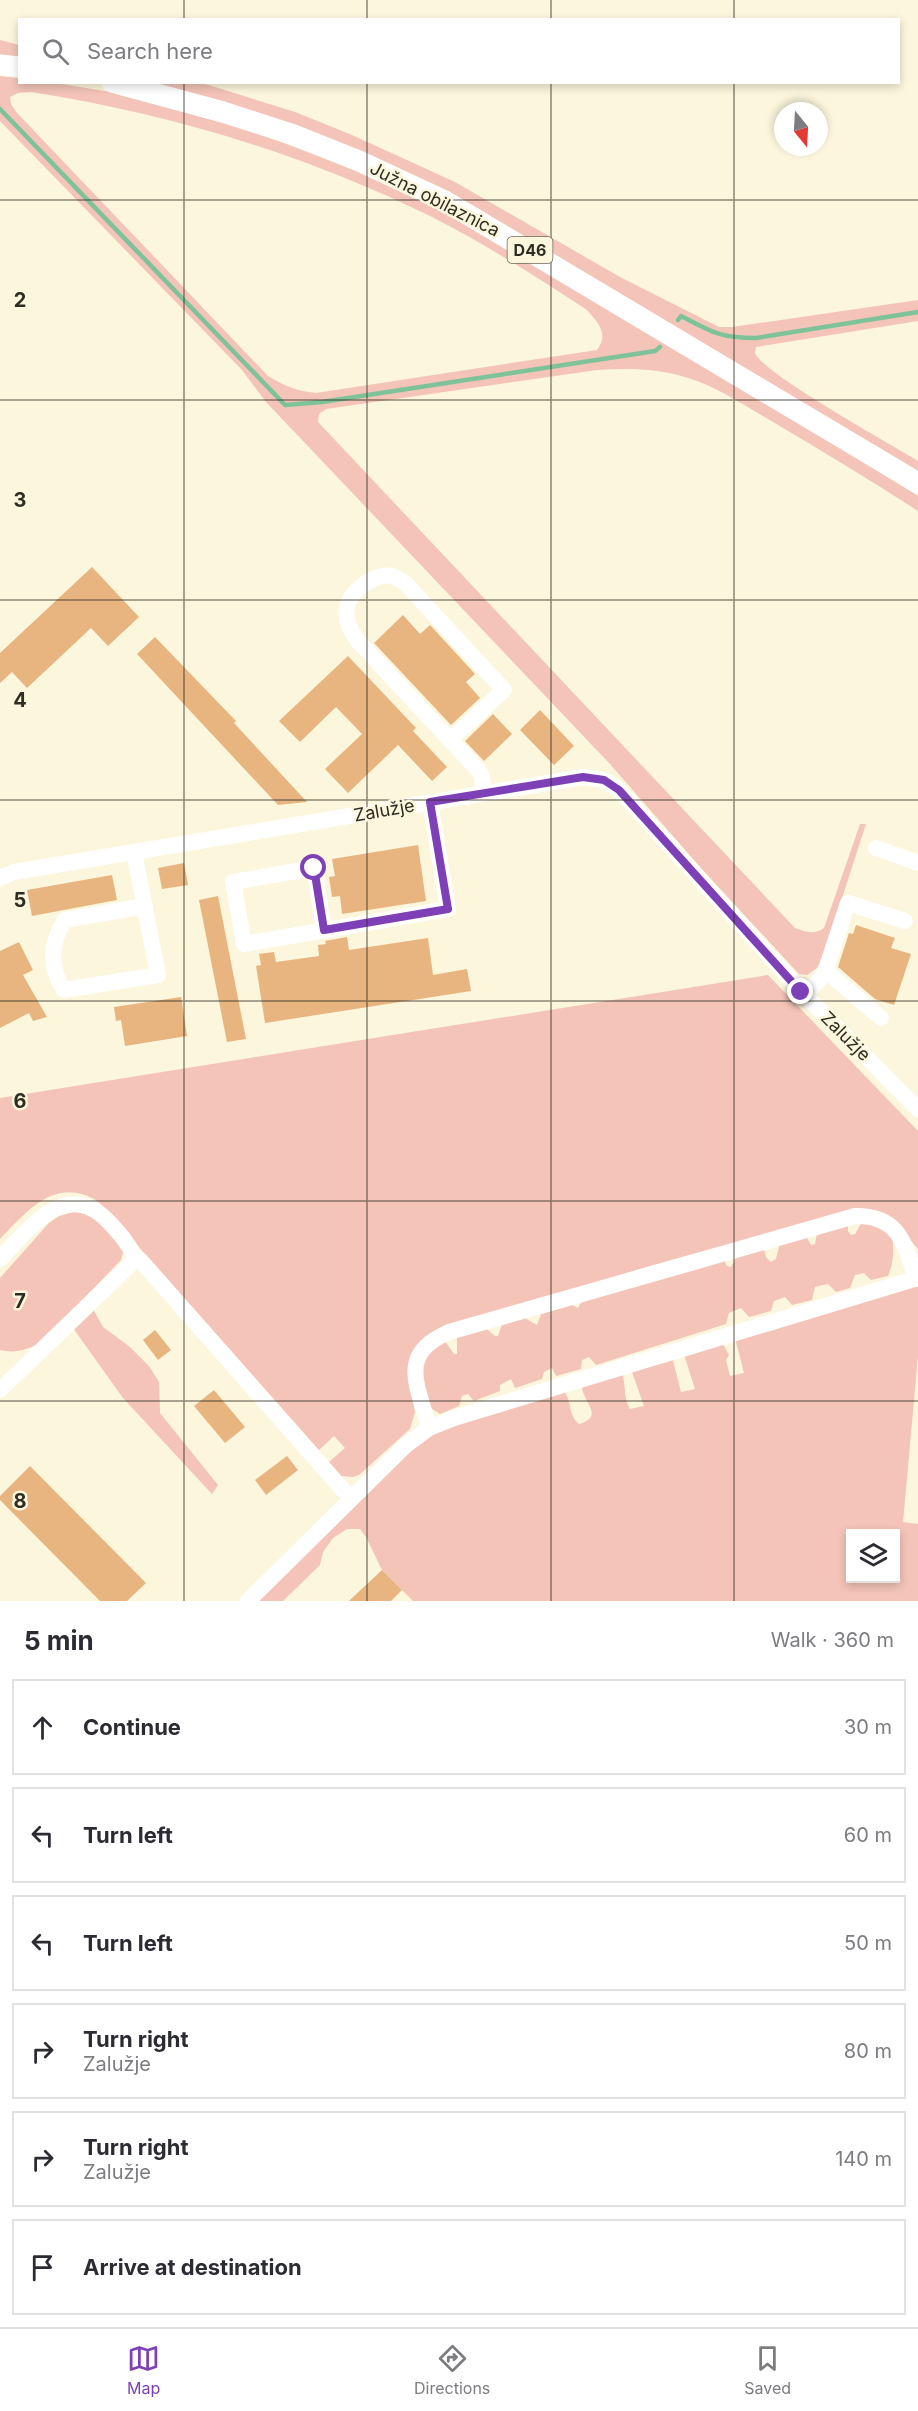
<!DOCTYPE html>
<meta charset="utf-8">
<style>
:root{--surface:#fff;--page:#f7f7f7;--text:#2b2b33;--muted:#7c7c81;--line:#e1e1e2;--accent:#7e40b6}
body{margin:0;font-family:Inter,sans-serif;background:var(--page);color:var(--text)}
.controls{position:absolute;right:18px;bottom:18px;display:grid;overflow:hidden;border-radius:0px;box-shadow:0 3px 9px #0003}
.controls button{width:54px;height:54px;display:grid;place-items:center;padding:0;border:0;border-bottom:2px solid var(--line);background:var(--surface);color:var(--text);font:30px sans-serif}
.compass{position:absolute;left:774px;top:102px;width:54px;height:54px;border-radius:50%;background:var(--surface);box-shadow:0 3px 9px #0003;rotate:162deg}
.stop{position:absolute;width:18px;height:18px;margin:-14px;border:4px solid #7e40b6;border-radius:50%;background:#fff}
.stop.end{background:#7e40b6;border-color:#fff;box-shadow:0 2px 6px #0008}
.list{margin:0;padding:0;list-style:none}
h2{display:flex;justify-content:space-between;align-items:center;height:78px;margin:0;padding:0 24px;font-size:26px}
h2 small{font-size:20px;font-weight:400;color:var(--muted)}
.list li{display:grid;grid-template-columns:39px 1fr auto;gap:18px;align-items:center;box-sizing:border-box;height:96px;margin:0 12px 12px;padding:0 12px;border:2px solid var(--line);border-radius:0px}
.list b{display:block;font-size:22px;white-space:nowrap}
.list p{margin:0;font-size:20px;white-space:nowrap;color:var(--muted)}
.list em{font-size:20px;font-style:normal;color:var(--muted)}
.icon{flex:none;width:33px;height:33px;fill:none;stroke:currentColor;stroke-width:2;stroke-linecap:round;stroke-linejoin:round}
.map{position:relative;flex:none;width:918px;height:1601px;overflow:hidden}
.search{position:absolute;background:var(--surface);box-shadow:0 3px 9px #0003;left:18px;right:18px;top:18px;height:66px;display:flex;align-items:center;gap:15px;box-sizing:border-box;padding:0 21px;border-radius:0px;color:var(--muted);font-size:22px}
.sheet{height:726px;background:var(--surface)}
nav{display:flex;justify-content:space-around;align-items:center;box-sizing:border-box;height:84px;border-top:2px solid var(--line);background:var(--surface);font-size:16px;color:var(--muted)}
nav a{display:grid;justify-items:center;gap:3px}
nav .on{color:var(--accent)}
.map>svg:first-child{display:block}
.green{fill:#f3c4b7;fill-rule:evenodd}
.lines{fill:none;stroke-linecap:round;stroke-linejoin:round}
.stream{stroke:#7ec29a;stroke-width:4.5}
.building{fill:#e8b581}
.minor{stroke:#fff;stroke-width:16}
.major{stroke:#fff;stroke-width:21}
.route{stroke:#7e40b6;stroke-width:8}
.grid{fill:none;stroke:#2f2d23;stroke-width:1.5;stroke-opacity:0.55}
.labels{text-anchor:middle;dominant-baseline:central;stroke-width:5;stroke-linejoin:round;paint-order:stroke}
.shield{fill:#fbf6dc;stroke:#6c695a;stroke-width:1.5}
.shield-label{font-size:16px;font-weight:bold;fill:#2f2d23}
.street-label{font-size:18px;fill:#2f2d23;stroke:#fbf6dc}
.grid-label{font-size:20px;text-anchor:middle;font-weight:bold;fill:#2f2d23;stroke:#fbf6dc;stroke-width:5;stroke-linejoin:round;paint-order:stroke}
</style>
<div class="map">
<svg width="918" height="1601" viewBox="0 0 918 1601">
<rect width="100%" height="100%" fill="#fbf6dc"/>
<g class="green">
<path d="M0,40L19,45V61L0,59Z"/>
<path d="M0,76L19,78L20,82L55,83L117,93L255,132L373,177L448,213L631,318L918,496V511C870,480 822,451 773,422C745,406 718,387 688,378C659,368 627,368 597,370L326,409L319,414L318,422L795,928C806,932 814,935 824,928L860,824H866L820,966L807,975L799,974L701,868L609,763L266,402L242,370L0,121ZM31,92C171,114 304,154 432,217C485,244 537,277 587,310C599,324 609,334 597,350L316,393C297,391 284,386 268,376L17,113L11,104L10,97L18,93Z"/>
<path d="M144,83H202L295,112L352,135L455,182L620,277L719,327H732L918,300V321L756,347L755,353C762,373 892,445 918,461V476L510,228Z"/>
<path d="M768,975L918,1131V1249L903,1231L883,1216L784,1229L650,1266L442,1329L409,1383L415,1412L410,1429L359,1475L353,1477L341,1476L329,1462L345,1448L334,1436L319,1450L99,1202C56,1175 28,1210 0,1239V1098Z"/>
<path d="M77,1211L91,1213L124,1249L121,1260L43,1341C30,1349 15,1354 0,1350V1278L49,1223L59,1216Z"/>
<path d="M863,1220L892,1235C894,1249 894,1263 888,1276L871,1280L864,1273L855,1275L850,1288L836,1292L828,1284L815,1287L812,1300L792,1305L785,1297L774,1301L771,1311L749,1317L741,1308L729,1313L726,1324L596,1365L589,1357L582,1360L581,1369L556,1376L552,1368L544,1372L542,1379L515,1388L511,1379L500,1385V1391L474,1401L468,1394L462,1396L459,1406L440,1414L429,1407L419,1361L445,1341L454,1354H457V1338L483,1326L495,1336H498L503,1322L523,1317L537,1325L541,1314L572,1305L578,1308L586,1294L724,1260L727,1266L731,1267L740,1250L764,1249L766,1257L771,1262L776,1259L781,1239L806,1236L811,1245L815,1244L817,1233L848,1224V1231L851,1235L855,1234Z"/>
<path d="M918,1284V1356L903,1522L918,1524V1601H413L382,1570L366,1537L360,1529H347L333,1538L323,1552L320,1565L283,1601H256L399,1459L441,1429L562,1389C573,1400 567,1414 579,1424C607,1415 580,1402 582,1383L622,1372C626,1385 623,1397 630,1409L644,1406L632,1372L672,1357L681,1392L695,1389L685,1358L686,1351L722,1342L729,1355L726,1360L730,1376L744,1373L735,1338ZM850,1534H896V1578H850Z"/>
<path d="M93,1309L103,1327L130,1347L149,1366L159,1382L160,1413L218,1485L212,1494L123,1398L73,1328Z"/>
</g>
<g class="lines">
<g class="stream">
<path d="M0,109L285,405L322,402L655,351L660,347"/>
<path d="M678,320L681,316C711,332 721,338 756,338L918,312"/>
</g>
</g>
<g class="building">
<path d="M92,567L139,617L108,646L91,628L27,688L12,672L0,683V653Z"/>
<path d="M403,615L420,634L430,625L475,674L466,682L480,698L451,725L374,643Z"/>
<path d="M155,637L236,721L234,723L307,802L278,805L137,654Z"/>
<path d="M348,656L416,728L413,731L447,767L432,781L398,745L348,793L325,769L362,734L336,707L300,742L279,721Z"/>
<path d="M540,710L574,746L554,765L520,730Z"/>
<path d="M493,714L512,734L484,761L465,741Z"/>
<path d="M418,845L426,901L342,914L340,896L332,897L329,877L335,876L332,859Z"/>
<path d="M184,863L188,885L162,889L158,868Z"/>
<path d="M112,875L117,900L32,916L27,890Z"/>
<path d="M218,896L246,1039L227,1042L199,900Z"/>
<path d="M856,925L895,938L891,948L911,954L894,1005L875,999L838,967L849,933L853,934Z"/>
<path d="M347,937L349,950L428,938L433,975L467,969L471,991L265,1023L256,966L261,965L259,954L274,952L276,962L319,956L318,945L326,944L325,941Z"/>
<path d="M19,942L33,970L23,975L47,1017L33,1021L29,1013L0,1028V951Z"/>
<path d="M181,997L187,1036L125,1046L121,1020L116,1021L114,1007Z"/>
<path d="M155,1330L171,1350L158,1360L143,1340Z"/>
<path d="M214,1390L245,1427L225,1443L194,1406Z"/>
<path d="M287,1456L298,1470L266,1495L255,1480Z"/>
<path d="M30,1466L146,1583L127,1601H100L0,1500V1496Z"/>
<path d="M382,1570L402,1590L391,1601H349Z"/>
</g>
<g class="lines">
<g class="minor">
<path d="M450,740L504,690L405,583C401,581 396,577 392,576C384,574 371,579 364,584C342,601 341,618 358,641L478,770L482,777L484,793"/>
<path d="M876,848L918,863"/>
<path d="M134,852L158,975L64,990C49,968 50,942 65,920L145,906"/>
<path d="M0,878L14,872L583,777L604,780L619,790L801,991L918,1109"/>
<path d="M324,930L314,868L233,882L244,944L448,909L430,802"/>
<path d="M825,970L881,1018"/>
<path d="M805,995L822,977L826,969L848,903L905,921"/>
<path d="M0,1259C30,1228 66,1177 109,1222C120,1234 129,1244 136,1259"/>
<path d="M0,1390L136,1259L141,1261L351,1499"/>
<path d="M429,1428C418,1385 397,1354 449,1332L855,1216C899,1215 905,1244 916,1279"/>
<path d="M248,1601L406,1445L429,1428L454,1418L918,1278"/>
</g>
<g class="major">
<path d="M0,65L20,67"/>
<path d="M112,82L223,112L294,135L359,161L445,201L918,483"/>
</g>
</g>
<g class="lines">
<path class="route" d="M314,868L324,930L448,909L430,802L583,777L604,780L619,790L801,992"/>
</g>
<path class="grid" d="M184,0V20M367,0V20M551,0V20M734,0V20M184,82V1601M367,82V1601M551,82V1601M734,82V1601M0,200H918M0,400H918M0,600H918M0,800H918M0,1001H918M0,1201H918M0,1401H918"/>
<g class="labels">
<rect class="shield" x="507.5" y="237" width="45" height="26" rx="4.5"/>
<g class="shield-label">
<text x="530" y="250">D46</text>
</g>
<g class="street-label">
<text transform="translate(435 199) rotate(27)">Južna obilaznica</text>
<text transform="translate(384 810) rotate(-10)">Zalužje</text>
<text transform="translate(846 1036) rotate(45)">Zalužje</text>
</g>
</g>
<g class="grid-label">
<text x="20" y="307">2</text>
<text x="20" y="507">3</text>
<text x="20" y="707">4</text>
<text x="20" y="907">5</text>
<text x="20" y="1108">6</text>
<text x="20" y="1308">7</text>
<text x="20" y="1508">8</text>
</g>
</svg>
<div class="controls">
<button><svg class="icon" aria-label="layers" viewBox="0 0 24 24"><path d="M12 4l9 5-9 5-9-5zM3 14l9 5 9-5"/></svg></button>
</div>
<svg class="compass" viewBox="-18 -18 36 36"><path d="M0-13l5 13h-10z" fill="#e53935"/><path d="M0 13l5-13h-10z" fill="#7c7c81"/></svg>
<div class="stop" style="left:314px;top:868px"></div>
<div class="stop end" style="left:801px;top:992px"></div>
<div class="search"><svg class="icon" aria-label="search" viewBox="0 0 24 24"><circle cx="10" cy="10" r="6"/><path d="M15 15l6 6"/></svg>Search here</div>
</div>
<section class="sheet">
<h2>5 min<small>Walk · 360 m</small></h2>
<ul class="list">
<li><svg class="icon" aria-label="ahead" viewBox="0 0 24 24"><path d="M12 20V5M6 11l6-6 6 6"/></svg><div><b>Continue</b></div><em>30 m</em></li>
<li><svg class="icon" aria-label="left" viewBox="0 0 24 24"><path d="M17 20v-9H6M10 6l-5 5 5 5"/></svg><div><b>Turn left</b></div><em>60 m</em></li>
<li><svg class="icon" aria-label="left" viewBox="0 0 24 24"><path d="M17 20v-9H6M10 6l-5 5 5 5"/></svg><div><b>Turn left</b></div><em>50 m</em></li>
<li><svg class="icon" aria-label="right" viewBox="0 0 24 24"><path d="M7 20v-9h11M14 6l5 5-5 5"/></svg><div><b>Turn right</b><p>Zalužje</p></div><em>80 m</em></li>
<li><svg class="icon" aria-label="right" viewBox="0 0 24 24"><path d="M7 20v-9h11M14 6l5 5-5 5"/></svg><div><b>Turn right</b><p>Zalužje</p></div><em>140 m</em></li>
<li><svg class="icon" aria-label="arrive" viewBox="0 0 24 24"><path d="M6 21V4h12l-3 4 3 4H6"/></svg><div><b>Arrive at destination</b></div></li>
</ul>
</section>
<nav>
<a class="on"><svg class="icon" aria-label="map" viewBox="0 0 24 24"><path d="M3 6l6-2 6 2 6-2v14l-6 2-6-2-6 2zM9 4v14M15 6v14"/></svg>Map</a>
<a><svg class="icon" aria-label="directions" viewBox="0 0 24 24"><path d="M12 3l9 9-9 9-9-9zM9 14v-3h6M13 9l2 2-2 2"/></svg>Directions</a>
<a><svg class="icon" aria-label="saved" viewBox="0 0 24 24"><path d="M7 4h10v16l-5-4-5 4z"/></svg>Saved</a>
</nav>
